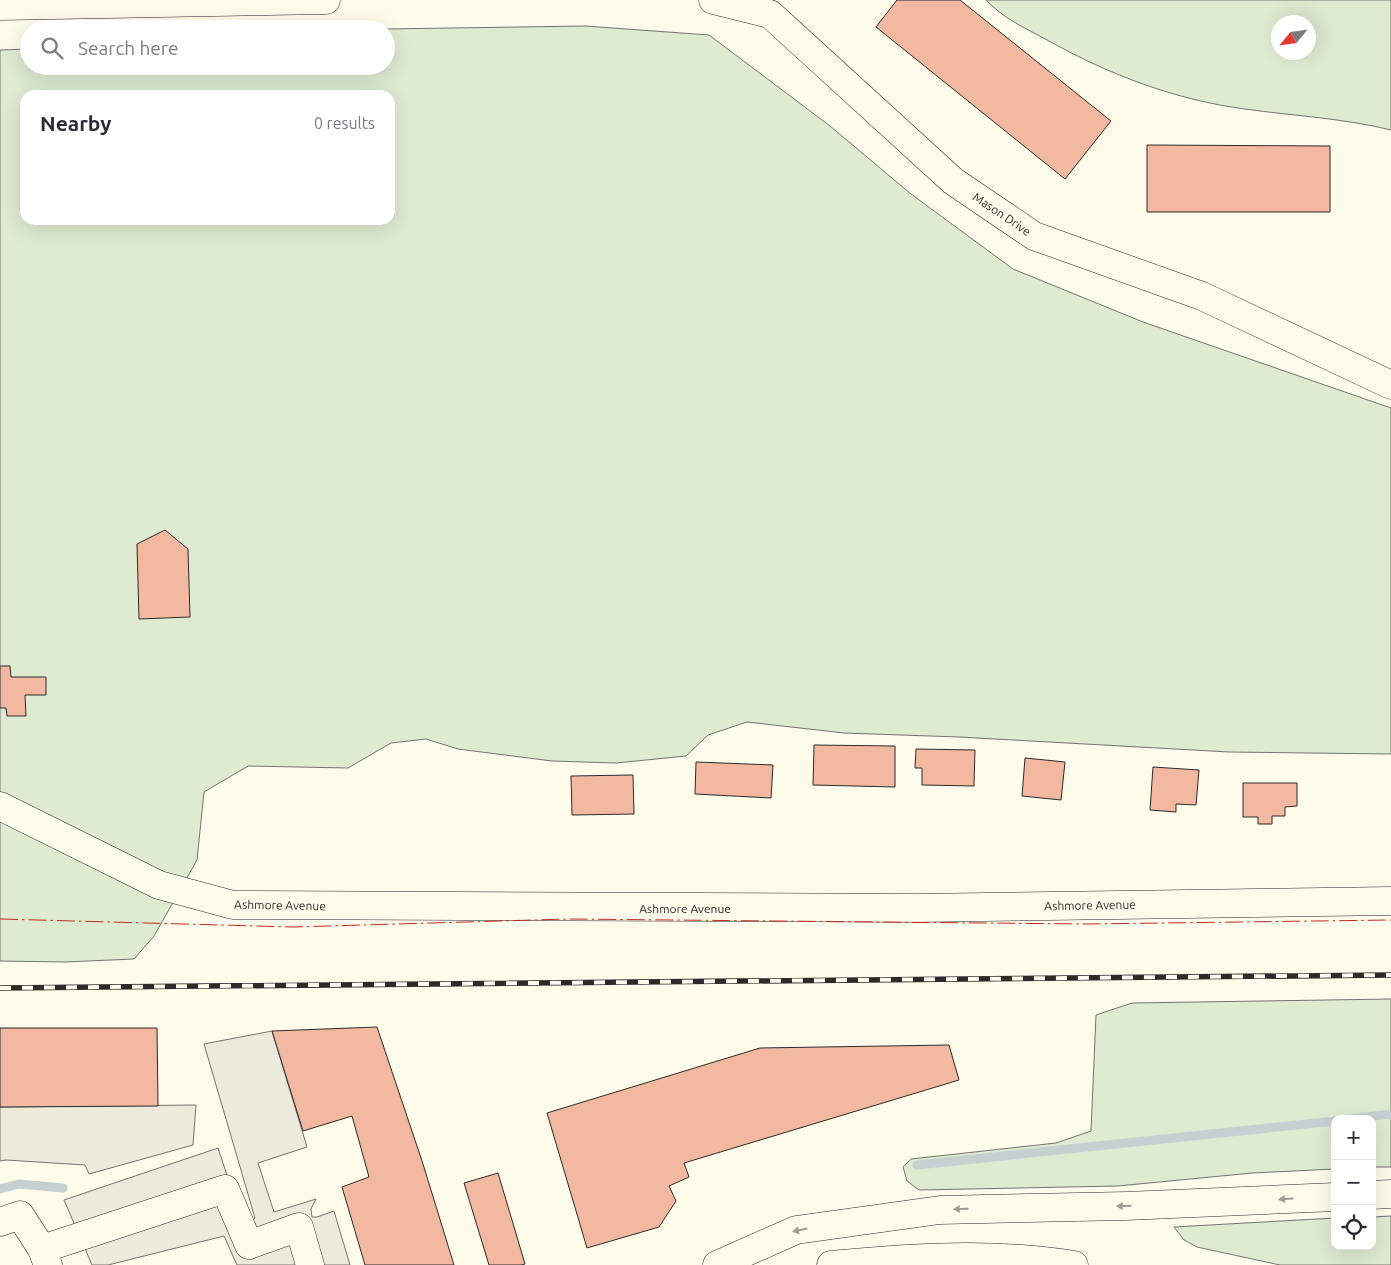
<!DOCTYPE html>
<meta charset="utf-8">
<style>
:root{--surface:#fff;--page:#f7f7f7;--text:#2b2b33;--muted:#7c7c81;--line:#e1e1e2}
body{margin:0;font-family:Ubuntu,sans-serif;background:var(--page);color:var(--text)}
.controls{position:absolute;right:15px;bottom:15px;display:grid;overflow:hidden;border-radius:10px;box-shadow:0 5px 20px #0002}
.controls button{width:45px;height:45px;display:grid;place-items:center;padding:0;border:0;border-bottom:1px solid var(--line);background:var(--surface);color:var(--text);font:25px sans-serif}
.compass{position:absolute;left:1271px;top:15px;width:45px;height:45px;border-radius:50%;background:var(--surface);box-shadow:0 5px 20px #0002;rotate:241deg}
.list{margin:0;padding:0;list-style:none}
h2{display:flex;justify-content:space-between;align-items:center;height:65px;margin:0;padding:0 20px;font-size:21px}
h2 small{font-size:16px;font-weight:400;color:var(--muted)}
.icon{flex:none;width:28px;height:28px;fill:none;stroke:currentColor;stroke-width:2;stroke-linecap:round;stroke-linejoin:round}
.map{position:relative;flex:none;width:1391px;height:1265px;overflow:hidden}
.search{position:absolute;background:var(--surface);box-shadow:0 5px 20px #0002;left:20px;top:20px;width:375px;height:55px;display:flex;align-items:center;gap:12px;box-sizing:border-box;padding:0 18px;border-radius:28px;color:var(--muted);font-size:19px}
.panel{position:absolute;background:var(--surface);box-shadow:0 5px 20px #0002;left:20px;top:90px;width:375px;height:135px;border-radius:15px}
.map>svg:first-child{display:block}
.green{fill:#deebd1;stroke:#74746e;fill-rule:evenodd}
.parking{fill:#eceadb;stroke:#74746e}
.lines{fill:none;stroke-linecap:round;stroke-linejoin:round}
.stream{stroke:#c7d0d0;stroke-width:9}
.building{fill:#f2b8a0;stroke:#2b2b2b}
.minor-casing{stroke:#2b2b2b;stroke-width:29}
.major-casing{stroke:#2b2b2b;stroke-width:29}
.highway-casing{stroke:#2b2b2b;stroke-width:29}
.minor{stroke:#fdfbea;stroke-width:28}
.major{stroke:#fdfbea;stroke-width:28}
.highway{stroke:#fdfbea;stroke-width:28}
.rail-casing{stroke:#2b2b2b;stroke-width:5.5}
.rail{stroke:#fdfbea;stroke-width:4;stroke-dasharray:11;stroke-linecap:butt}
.power{stroke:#c62828;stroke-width:1;stroke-dasharray:18 4 2.5 4;stroke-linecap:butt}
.oneway{fill:#9e9d94}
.labels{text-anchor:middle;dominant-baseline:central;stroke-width:4;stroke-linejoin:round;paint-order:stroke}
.street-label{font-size:12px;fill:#2b2b2b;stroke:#fdfbea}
</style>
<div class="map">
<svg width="1391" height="1265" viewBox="0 0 1391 1265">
<rect width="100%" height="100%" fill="#fdfbea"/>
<g class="green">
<path d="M986,0H1391V130C1343,118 1294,116 1245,109C1176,100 1110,75 1049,41C1027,29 1004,19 986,0ZM1308,22V52H1278V22Z"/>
<path d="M585,26L709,35L830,126L911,194L1013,269L1143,322L1391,408V754L1229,752L959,737L844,733L747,722L708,735L686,756L616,763L552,761L458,749L426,739L391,743L348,768L248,766L204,792L197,860L154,936L134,959L65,962L0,961V50L29,49V66H386V29ZM25,95H390V220H25Z"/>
<path d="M1391,999V1167H1372V1119H1335V1169L1252,1173L1118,1186L919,1190L907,1181L903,1167L911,1159L1056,1143L1091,1131L1096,1015L1132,1003Z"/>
<path d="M1391,1216V1265H1280L1197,1247L1184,1240L1174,1227L1335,1218V1246H1372V1217Z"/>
</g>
<g class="parking">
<path d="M272,1031L307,1147L258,1163L274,1212L316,1199L311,1209L312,1217H317L334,1211L350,1265H237L224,1236L108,1265H92L64,1200L218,1148L243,1223L252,1221L255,1218L204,1044Z"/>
<path d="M196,1105L193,1145L89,1174L85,1165L6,1160L0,1161V1107Z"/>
</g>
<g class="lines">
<g class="stream">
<path d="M1351,1119L1391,1114"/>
<path d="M917,1165L1335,1121"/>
<path d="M0,1189L19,1184L63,1188"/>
</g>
</g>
<g class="building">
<path d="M897,0H960L1111,121L1065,179L876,27Z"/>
<path d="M1147,145L1330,146V212H1147Z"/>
<path d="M165,530L188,549L190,617L139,619L137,544Z"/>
<path d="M0,666H10L11,677H46V695H25L26,716H7L6,708H0Z"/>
<path d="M814,745L895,746V787L813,785Z"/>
<path d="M916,749L975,750L974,786L922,785V768H915Z"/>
<path d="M1025,758L1065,762L1061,800L1022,796Z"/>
<path d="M696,762L773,765L771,798L695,794Z"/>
<path d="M1153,767L1199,770L1196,805L1176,804V812L1150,810Z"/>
<path d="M633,775L634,814L572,815L571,776Z"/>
<path d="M1243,783H1297V806L1285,807V816H1272V824H1258V817H1243Z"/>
<path d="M377,1027L423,1164L454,1265H365L342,1187L369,1177L352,1116L303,1131L272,1031Z"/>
<path d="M0,1028H157L158,1106L0,1107Z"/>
<path d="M949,1045L959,1080L684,1163L689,1177L669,1186L676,1201L659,1227L587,1248L547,1113L760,1048Z"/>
<path d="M498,1173L525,1264L521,1265H489L464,1183Z"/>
</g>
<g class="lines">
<g class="minor-casing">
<g id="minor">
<path d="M713,0L770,14L953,181L1034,236L1202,296L1391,385"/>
<path d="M0,6L326,0"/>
<path d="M0,806L159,885L233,905L918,908L1391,901"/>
<path d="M0,1222L20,1215L42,1249L48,1265"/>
<path d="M42,1249L225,1189L249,1245L299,1227L310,1265"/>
</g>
</g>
<g class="major-casing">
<path id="major" d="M831,1265C912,1257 994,1252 1074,1265"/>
</g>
<g class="highway-casing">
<g id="highway">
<path d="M1372,1195L1391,1194"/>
<path d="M717,1265L796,1230L940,1210L1126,1206L1335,1197"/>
</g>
</g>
<use href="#minor" class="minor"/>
<use href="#major" class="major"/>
<use href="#highway" class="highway"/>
<g class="rail-casing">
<path id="rail" d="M0,988L1391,975"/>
</g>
<use href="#rail" class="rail"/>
<path class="power" d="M0,919L294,927L568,919L1087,924L1391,920"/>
</g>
<defs><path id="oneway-solid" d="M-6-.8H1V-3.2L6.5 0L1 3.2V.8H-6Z" transform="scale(1.25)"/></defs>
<g class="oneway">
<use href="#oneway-solid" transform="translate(1286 1199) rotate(177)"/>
<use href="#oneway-solid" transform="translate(1124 1206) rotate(178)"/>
<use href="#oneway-solid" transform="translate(961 1209) rotate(179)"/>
<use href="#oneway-solid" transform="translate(800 1230) rotate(168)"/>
</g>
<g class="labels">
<g class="street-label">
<text transform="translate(1002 214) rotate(34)">Mason Drive</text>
<text transform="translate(280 905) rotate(1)">Ashmore Avenue</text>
<text transform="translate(1090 905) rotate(-1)">Ashmore Avenue</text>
<text x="685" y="908">Ashmore Avenue</text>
</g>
</g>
</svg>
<div class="controls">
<button>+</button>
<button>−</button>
<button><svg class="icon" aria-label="locate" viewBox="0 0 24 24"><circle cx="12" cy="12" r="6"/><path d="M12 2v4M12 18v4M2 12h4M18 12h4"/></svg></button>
</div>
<svg class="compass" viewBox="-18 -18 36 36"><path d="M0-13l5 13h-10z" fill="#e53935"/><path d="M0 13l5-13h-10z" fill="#7c7c81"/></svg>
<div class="search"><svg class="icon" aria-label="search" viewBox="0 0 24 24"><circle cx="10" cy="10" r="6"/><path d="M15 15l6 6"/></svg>Search here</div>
<section class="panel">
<h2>Nearby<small>0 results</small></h2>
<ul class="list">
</ul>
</section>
</div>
